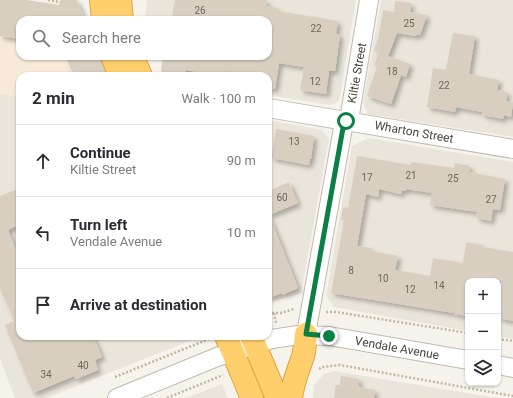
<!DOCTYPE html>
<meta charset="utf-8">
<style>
:root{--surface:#fff;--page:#f7f7f7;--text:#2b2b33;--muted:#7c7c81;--line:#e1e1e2}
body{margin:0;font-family:Roboto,sans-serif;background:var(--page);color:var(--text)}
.controls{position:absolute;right:12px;bottom:12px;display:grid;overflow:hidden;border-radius:8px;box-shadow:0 1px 3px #0004}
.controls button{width:36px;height:36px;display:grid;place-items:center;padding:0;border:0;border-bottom:1px solid var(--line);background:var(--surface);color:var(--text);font:20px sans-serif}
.stop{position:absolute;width:12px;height:12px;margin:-9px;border:3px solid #0b8043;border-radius:50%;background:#fff}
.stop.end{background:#0b8043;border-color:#fff;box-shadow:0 1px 4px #0008}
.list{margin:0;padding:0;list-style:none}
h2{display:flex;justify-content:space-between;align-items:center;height:52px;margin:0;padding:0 16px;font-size:17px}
h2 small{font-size:13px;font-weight:400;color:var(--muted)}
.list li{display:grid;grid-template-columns:26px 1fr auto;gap:12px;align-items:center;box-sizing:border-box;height:72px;padding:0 16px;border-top:1px solid var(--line)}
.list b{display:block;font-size:15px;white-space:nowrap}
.list p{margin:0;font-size:13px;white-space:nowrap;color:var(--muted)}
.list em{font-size:13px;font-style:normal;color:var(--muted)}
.icon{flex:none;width:22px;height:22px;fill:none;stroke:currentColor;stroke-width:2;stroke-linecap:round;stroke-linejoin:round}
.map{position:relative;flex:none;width:513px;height:398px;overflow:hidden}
.search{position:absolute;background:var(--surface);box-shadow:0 1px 3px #0004;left:16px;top:16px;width:256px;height:44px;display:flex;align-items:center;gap:10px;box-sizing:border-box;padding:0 14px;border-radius:12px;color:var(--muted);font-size:15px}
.panel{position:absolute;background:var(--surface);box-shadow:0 1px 3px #0004;left:16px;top:72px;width:256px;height:268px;border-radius:12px}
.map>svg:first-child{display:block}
.residential{fill:#eae5da}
.commercial{fill:#f7ead8}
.building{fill:#d8cfc1;filter:url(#shadow)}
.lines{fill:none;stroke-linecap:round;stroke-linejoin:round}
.minor-casing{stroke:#c2bbae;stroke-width:20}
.highway-casing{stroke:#e0a43c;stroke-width:24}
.path{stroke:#c4b79f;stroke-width:2.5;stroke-dasharray:2 2;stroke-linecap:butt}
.minor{stroke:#fff;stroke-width:18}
.highway{stroke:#ffcf6e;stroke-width:22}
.route{stroke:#0b8043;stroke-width:5}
.labels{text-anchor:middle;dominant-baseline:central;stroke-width:3;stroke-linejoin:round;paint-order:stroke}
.number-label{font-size:10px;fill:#6e675b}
.street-label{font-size:12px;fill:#4b4439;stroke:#fff}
</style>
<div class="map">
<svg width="513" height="398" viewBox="0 0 513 398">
<defs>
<filter id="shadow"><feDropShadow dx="3.5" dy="3.5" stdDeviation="2" flood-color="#0004"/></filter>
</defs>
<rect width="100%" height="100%" fill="#f6f3ec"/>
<g class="residential">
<path d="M147,0H356L339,101L331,105L268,95V76H168L161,56H268V20H146L145,16Z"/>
<path d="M381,0H513V137L368,114L363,102Z"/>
<path d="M0,94L20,97V336H196L195,337L189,341L47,398H15L0,359Z"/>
<path d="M268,120L322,130L329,139L301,293L268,303Z"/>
<path d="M369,138L513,162V339L498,336V281H468V331L334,307L326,296L352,146Z"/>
<path d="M334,371L497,398H313L314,385L324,374Z"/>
<path d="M222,384L228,398H186Z"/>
</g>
<path class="commercial" d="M0,0L20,20V56H90L98,76H20V97L0,94Z"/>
<g class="building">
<path d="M0,0H27L59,5L60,0H77L85,20H20V39L0,36Z"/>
<path d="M175,0H267L266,6L278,8L277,11L338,21L336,34L340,35L335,71H329L326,94L300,90L304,67L279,63L275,89H268V76H256L225,71L224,76L186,70L185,76H163L161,70L163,56H268V20H171Z"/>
<path d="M395,1L411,3L410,12L427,15L420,35L417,34L416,36L397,33L388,56L374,51L378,39L383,10L394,12Z"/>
<path d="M453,33L475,36L469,74L499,80L497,90L507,92L506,101L513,102L511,117L504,115L503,119L482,115V112L456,107L455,112L427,107L433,68L446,70Z"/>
<path d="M379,53L410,64L406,77L401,75L391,104L367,96L377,66L374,65Z"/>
<path d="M74,56H99L107,76H74L67,60Z"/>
<path d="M276,129L314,136L311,159H310L309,165L271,158Z"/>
<path d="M357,156L410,165L411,162L454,168L455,163L470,166L469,172L505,179L500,210L493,209L491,221L476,218L477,212L430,205L432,193L406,189V191L402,190L401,194L379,189L378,197L366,194L357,246L371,248V251L398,256L395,270L430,276L433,258L463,263L466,242L483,245L482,247L513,252V321L498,318V303L502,281H468V316L454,314V313L331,293L344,220H341L343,207L348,208Z"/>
<path d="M289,182L298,203L269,215L298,288L282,295V293L268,298V191Z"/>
<path d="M20,188V215L15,217L18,225L8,230L20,260V336H93L102,357L95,360L98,370L76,379L74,376L33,393L5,325L14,321L0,288V196Z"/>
<path d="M341,376L359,379L358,386L361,387V388L375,390L374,398H334L336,385H340Z"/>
</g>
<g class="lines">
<g class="minor-casing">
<g id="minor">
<path d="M268,108L513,149"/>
<path d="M306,334L343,128L350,114L369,0"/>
<path d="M498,365L513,368"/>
<path d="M117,398L217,357L272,339L298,335L329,336L468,360"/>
</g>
</g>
<g class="highway-casing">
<g id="highway">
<path d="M101,0L103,20"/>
<path d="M120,0L122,20"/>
<path d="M112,56L120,76"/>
<path d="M132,56L141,76"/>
<path d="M226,336L252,398"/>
<path d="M251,336L277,398"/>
<path d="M291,398C293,381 298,372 303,356C305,349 305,341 306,334"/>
</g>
</g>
<g class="path">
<path d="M48,0L60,2"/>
<path d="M326,312H336L468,333"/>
<path d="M268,313H281L294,309"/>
<path d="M274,313L276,323"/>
<path d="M498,339L513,341"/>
<path d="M319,369L322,367L340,365L513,396"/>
<path d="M115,377L209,339"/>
<path d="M167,398L223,375"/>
</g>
<use href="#minor" class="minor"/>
<use href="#highway" class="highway"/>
</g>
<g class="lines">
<path class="route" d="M329,336L306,334L343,128L346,121"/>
</g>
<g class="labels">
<g class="number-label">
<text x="200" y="10">26</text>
<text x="409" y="23">25</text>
<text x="316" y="28">22</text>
<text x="392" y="71">18</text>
<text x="315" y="81">12</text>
<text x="444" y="85">22</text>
<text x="294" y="141">13</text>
<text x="411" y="175">21</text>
<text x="367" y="177">17</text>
<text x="453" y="178">25</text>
<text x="282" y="197">60</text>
<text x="491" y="199">27</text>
<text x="351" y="270">8</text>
<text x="383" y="278">10</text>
<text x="439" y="285">14</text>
<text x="410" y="289">12</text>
<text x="83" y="365">40</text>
<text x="46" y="374">34</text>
</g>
<g class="street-label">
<text transform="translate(357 73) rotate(-80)">Kiltie Street</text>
<text transform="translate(414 132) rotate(10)">Wharton Street</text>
<text transform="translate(397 348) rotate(10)">Vendale Avenue</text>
</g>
</g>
</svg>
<div class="controls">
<button>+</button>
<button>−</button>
<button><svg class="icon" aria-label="layers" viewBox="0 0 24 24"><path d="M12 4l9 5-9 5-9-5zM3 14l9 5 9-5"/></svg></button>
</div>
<div class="stop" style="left:346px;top:121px"></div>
<div class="stop end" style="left:329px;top:336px"></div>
<div class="search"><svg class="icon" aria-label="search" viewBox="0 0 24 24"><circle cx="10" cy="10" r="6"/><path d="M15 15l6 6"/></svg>Search here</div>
<section class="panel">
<h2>2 min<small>Walk · 100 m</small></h2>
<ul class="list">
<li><svg class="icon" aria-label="ahead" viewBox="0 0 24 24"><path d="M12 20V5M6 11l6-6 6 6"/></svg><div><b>Continue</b><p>Kiltie Street</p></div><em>90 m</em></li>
<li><svg class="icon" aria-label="left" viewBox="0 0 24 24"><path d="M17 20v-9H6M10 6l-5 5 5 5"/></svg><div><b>Turn left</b><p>Vendale Avenue</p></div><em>10 m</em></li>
<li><svg class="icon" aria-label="arrive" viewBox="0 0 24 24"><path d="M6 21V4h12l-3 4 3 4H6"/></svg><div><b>Arrive at destination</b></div></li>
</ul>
</section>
</div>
